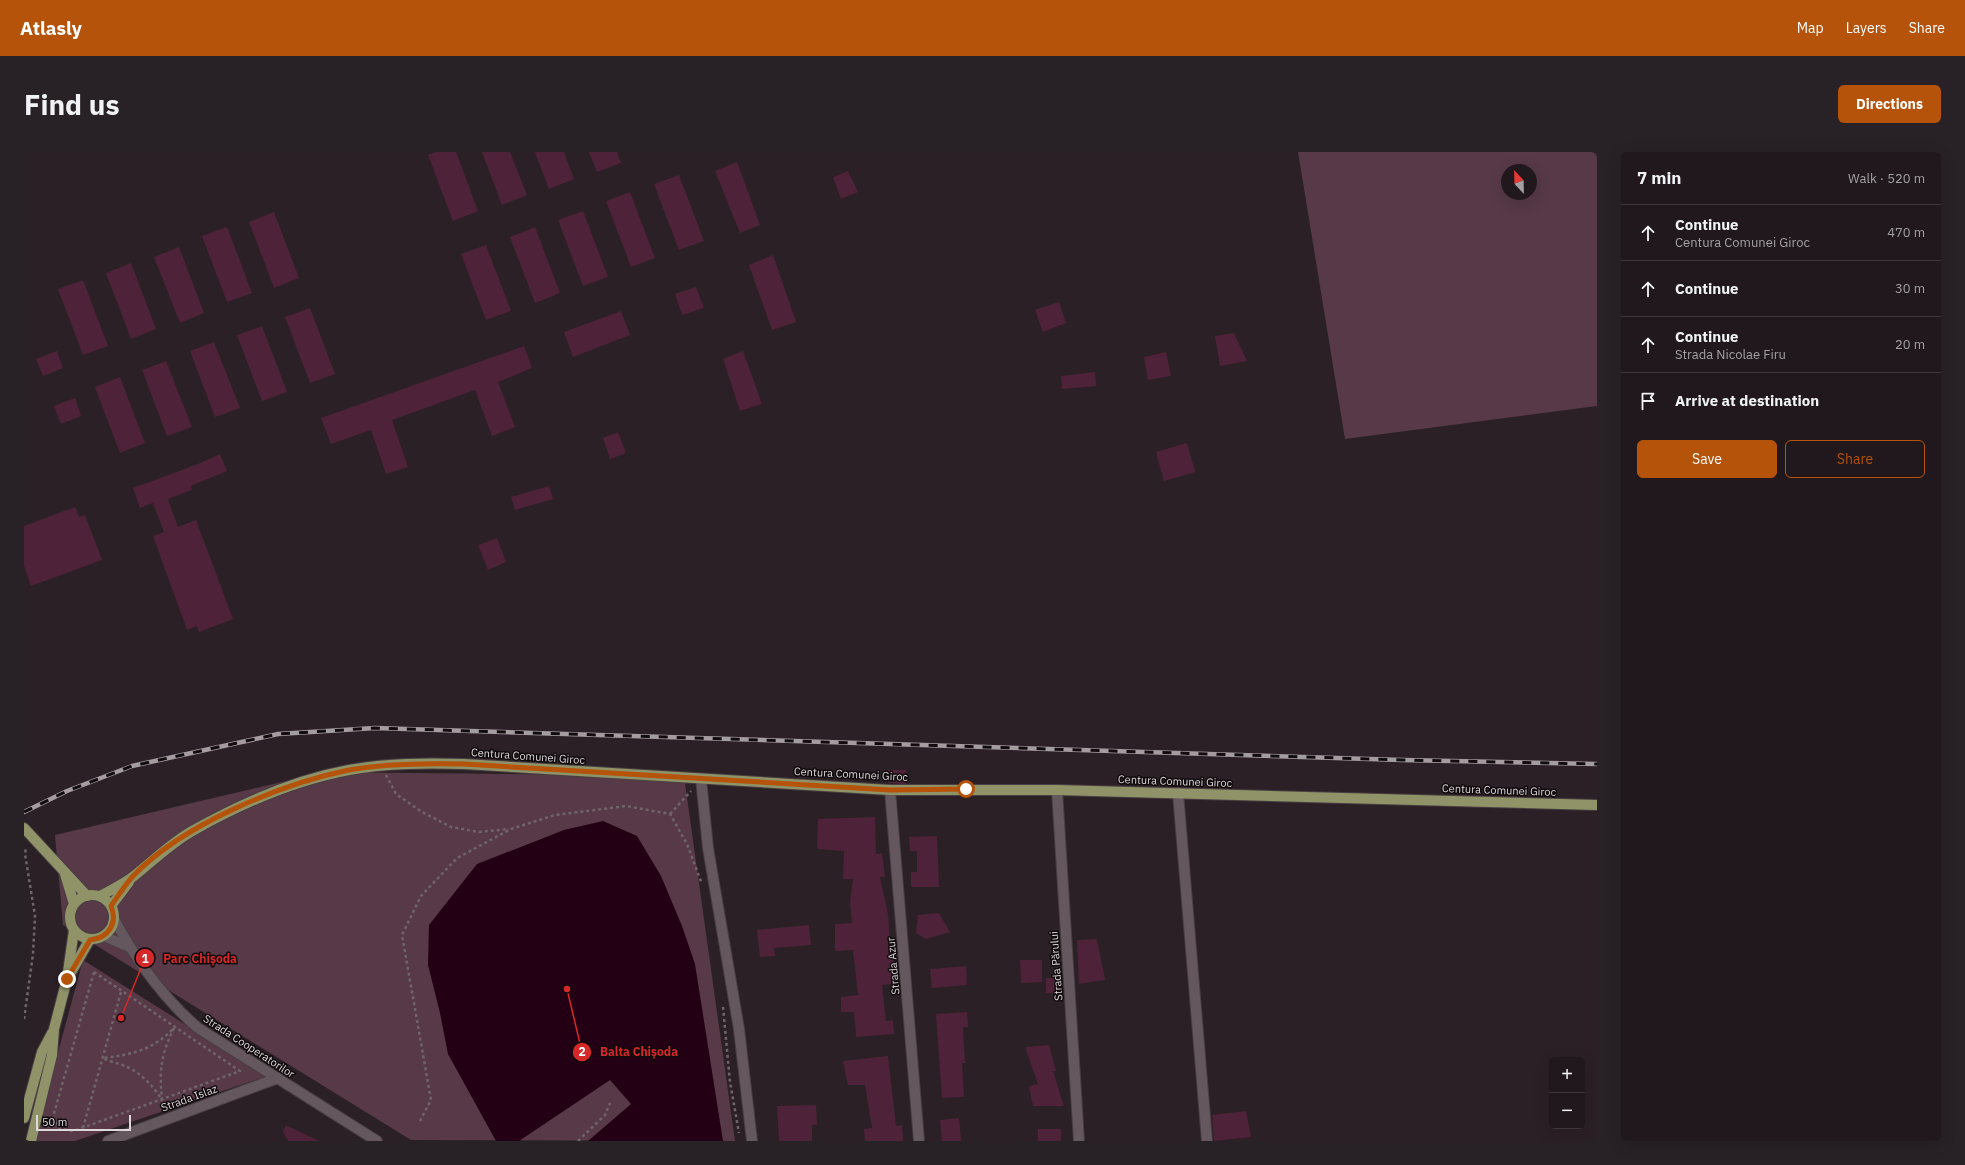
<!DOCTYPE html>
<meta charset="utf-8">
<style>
:root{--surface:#20181c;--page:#282125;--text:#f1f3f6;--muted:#a2a0a3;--line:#3d373b;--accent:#b45309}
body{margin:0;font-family:"IBM Plex Sans",sans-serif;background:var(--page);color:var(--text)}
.controls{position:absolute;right:12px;bottom:12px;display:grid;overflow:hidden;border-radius:6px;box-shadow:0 4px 16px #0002}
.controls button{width:36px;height:36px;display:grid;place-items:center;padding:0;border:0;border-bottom:1px solid var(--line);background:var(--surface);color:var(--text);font:20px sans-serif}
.compass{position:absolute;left:1477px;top:12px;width:36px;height:36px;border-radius:50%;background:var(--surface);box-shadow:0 4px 16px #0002;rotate:338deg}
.scale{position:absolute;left:12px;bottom:10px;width:95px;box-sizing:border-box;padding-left:4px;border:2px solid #dfd7da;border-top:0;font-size:11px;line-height:14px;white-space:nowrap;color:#dfd7da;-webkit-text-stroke:3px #100b0d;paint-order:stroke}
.stop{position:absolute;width:12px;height:12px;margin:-9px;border:3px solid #b45309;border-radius:50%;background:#fff}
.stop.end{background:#b45309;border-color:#fff;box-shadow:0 1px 4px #0008}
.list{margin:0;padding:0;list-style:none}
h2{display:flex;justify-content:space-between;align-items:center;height:52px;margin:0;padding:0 16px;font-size:17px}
h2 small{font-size:13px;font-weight:400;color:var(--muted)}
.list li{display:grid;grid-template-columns:26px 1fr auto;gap:12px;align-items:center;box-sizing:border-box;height:56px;padding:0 16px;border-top:1px solid var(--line)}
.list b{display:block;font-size:15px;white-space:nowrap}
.list p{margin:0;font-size:13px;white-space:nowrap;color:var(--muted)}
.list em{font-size:13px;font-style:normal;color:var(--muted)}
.actions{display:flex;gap:8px;padding:12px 16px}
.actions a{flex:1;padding:9px 0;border:1px solid var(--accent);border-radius:6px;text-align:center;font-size:14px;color:var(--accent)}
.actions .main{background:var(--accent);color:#fff}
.icon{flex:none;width:22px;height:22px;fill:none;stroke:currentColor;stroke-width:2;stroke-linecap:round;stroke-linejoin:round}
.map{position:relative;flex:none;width:1573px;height:989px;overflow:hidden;border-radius:6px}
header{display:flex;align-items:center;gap:24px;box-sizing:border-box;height:56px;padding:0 20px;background:var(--accent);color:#fff}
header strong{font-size:19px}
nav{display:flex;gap:22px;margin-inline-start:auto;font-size:14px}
.intro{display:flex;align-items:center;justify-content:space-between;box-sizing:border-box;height:96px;padding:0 24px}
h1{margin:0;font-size:28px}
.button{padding:10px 18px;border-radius:6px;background:var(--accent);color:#fff;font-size:14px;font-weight:700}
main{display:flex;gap:24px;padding:0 24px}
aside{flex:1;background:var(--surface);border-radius:6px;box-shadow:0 4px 16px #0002}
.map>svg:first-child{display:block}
.green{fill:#573947;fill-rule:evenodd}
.water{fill:#230013}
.building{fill:#4e2239}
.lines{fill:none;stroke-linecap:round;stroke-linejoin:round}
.minor-casing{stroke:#483f43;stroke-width:12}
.major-casing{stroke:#483f43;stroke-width:12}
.path{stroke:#6f6569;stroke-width:2.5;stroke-dasharray:3 3;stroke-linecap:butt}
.minor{stroke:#64575d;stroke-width:10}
.major{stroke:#909367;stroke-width:10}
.rail-casing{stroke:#a59ca0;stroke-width:4.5}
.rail{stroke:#100b0d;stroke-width:3;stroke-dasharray:9;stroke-linecap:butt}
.route{stroke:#b45309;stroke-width:5}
.labels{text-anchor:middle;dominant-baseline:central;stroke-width:3;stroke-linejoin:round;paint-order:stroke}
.street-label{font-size:11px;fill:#dfd7da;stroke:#100b0d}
.leader{fill:none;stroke:#d62828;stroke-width:1.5}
.callout-dot{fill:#d62828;stroke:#100b0d;stroke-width:1.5}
.mark-label{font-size:12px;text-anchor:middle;font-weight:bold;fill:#fff}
.callout-label{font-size:12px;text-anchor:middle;font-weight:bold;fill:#d62828;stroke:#100b0d;stroke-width:3;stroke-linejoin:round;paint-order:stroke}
</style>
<header>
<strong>Atlasly</strong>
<nav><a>Map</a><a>Layers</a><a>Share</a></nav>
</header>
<div class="intro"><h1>Find us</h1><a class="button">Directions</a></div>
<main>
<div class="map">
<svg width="1573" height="989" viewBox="0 0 1573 989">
<rect width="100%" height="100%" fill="#2b2025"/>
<g class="green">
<path d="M1274,0H1573V254L1321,287ZM1483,18H1507V42H1483Z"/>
<path d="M300,620L660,624L711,989L387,988L39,773L31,683Z"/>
<path d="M59,808L243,924L51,989H10Z"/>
</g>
<path class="water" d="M579,669L613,684L637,724L658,774L671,812L699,989H564L607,952L586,928L495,989H472L424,902L416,861L404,813L405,773L453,712L540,678Z"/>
<g class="building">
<path d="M412,0H432L454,59L429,69L404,3Z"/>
<path d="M458,0H486L503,43L478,53Z"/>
<path d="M511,0H540L550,27L525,37Z"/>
<path d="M565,0H593L597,11L573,20Z"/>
<path d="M713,10L736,73L716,81L691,19Z"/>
<path d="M824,19L834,40L817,47L809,25Z"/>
<path d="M655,23L680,89L655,98L630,32Z"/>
<path d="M606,40L631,106L607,115L582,49Z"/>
<path d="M559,59L584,125L559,134L534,68Z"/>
<path d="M250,60L275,126L250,136L225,70Z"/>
<path d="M203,75L228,141L203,150L178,84Z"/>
<path d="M511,75L536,141L511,151L486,85Z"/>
<path d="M462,93L487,159L462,168L437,102Z"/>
<path d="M155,95L180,161L156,171L130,105Z"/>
<path d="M749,103L772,170L748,178L725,113Z"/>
<path d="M107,111L132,177L107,187L82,121Z"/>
<path d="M59,128L84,194L59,203L34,137Z"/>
<path d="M672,135L680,156L658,163L651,142Z"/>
<path d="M1035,150L1042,171L1019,180L1011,158Z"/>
<path d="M286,156L311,222L286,231L261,165Z"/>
<path d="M597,159L606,183L549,205L540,180Z"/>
<path d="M238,174L263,240L238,249L213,183Z"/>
<path d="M1210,181L1223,209L1196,214L1191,184Z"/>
<path d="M190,190L216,256L191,265L166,199Z"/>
<path d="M500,194L508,216L474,230L491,275L468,284L451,238L368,268L384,315L362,322L347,278L307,292L297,266Z"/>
<path d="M33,199L39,216L19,224L12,207Z"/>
<path d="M719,199L738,252L716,259L699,207Z"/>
<path d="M1142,200L1147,224L1124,228L1120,205Z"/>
<path d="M142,209L168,275L143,284L118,218Z"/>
<path d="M1071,220L1072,234L1038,237L1037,224Z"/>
<path d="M96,225L121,291L96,301L71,235Z"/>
<path d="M51,246L57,264L37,272L30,254Z"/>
<path d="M594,280L602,301L586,307L579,286Z"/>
<path d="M1163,291L1171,320L1140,329L1132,300Z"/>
<path d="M196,302L203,319L167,334L168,338L144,347L154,375L172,368L209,467L175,480L173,474L163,478L129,384L140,380L129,351L116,356L109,336L174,312Z"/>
<path d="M525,334L529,347L491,358L487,345Z"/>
<path d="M51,355L55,365L61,363L78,408L7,434L0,414V374Z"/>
<path d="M473,386L482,410L464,418L454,393Z"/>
<path d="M864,618H882V632L864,631Z"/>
<path d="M851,665L852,702L858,701L861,725H856L864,762L867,806H869L872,831L858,833L862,869L869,868L870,882L832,885L830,860H817V845L834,843L829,798L811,799V772L828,771L826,749L829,727H819L820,699L793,697L794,667Z"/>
<path d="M913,684L915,735H887V720H893V699H886L885,685Z"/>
<path d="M915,761L926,780L902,787L892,781L894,763Z"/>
<path d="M785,773L787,793L750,796L751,804L736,805L733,778Z"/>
<path d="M1073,787L1081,828L1055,832L1053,788Z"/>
<path d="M996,808H1018V830L997,831Z"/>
<path d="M942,814L943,833L908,836L906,817Z"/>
<path d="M1022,826H1034L1035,841H1022Z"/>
<path d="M943,860L944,875H939L941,911H938L940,945L918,946L912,862Z"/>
<path d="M1025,893L1032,919H1029L1040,954H1009L1005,934L1014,932L1001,895Z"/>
<path d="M864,904L872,974L878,973L879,989H841L840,977L848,976L841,933H824L819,909Z"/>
<path d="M792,953L793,973H788V989H755L753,954Z"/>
<path d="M1222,959L1227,985L1190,989L1188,963Z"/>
<path d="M935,966L937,989H918L916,968Z"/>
<path d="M262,973L295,989H264L259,980Z"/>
<rect x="1014" y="977" width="23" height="12"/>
</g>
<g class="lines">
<g class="minor-casing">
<g id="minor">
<path d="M677,627L684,696L715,877L728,989"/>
<path d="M866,638L895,989"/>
<path d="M1033,638L1055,989"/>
<path d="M1154,641L1183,989"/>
<path d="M90,767C112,808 139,846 174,876L353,989"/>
<path d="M80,784L105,795"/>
<path d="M84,989L254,926"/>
</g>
</g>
<g class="major-casing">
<g id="major">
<path d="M0,676L63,744"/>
<path d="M41,722L50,752"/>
<circle cx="68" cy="765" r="22"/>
<path d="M76,744C87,738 100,732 110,724C130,708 148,690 170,678C218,651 271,628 325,618C364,611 402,611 440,612L866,638H1033L1573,653"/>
<path d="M87,754L105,730"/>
<path d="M46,822L66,787"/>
<path d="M0,966L18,900L28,881"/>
<path d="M7,989L28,903L30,877L43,827L50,778"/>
</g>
</g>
<g class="path">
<path d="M362,623L372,642L398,660L427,675L455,680L485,677"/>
<path d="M646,662L667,639"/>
<path d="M70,820L216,919L55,977L47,979L35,976L29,965Z"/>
<path d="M699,855L706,930L715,981"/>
<path d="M0,867L9,802L11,764L1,702L2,695"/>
<path d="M150,876C137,902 135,919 138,948C130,935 117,921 103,915C95,911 86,910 79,906C107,903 129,898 150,876Z"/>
<path d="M396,969L407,948L378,783L397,744L433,706L487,677L531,663L602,654L646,662L663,692L678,732"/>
<path d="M59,976L97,840"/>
<path d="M554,989L581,963L586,951"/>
</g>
<use href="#minor" class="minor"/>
<use href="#major" class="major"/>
<g class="rail-casing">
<path id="rail" d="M0,660L43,639L108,614L254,582L351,576L1378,608L1573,612"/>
</g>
<use href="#rail" class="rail"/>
</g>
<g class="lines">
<path class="route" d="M43,827L66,788C85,786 94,771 87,754C94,744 101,733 109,724C158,673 256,632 325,618C363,611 402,611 440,612L866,638L942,637"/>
</g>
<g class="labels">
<g class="street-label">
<text transform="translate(504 604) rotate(4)">Centura Comunei Giroc</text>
<text transform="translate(827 622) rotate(3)">Centura Comunei Giroc</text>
<text transform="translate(1151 629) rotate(2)">Centura Comunei Giroc</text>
<text transform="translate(1475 638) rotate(2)">Centura Comunei Giroc</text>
<text transform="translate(869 814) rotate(-95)">Strada Azur</text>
<text transform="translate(1032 814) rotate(-94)">Strada Părului</text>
<text transform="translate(225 894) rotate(33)">Strada Cooperatorilor</text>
<text transform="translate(165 946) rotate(-20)">Strada Islaz</text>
</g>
</g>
<path class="leader" d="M97 866L121 806M543 837L558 900"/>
<g class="callout-dot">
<circle cx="97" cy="866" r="4"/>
<circle cx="543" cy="837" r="4"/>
<circle cx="121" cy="806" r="10"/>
<circle cx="558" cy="900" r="10"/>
</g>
<g class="mark-label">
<text x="121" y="811">1</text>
<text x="558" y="904">2</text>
</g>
<g class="callout-label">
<text x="176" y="811">Parc Chișoda</text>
<text x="615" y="904">Balta Chișoda</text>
</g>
</svg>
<div class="controls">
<button>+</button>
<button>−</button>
</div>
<svg class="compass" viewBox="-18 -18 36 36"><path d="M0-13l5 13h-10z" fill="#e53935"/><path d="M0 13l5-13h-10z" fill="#a2a0a3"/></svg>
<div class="scale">50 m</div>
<div class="stop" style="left:942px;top:637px"></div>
<div class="stop end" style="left:43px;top:827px"></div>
</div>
<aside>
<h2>7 min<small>Walk · 520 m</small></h2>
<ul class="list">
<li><svg class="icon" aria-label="ahead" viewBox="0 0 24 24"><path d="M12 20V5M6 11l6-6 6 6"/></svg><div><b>Continue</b><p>Centura Comunei Giroc</p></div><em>470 m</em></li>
<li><svg class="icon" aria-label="ahead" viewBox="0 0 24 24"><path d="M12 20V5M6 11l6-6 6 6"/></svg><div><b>Continue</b></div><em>30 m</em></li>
<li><svg class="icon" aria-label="ahead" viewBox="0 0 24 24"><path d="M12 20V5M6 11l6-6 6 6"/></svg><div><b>Continue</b><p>Strada Nicolae Firu</p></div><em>20 m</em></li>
<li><svg class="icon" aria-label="arrive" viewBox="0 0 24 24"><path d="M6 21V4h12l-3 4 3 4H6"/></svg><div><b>Arrive at destination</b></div></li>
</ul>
<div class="actions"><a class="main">Save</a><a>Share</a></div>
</aside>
</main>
